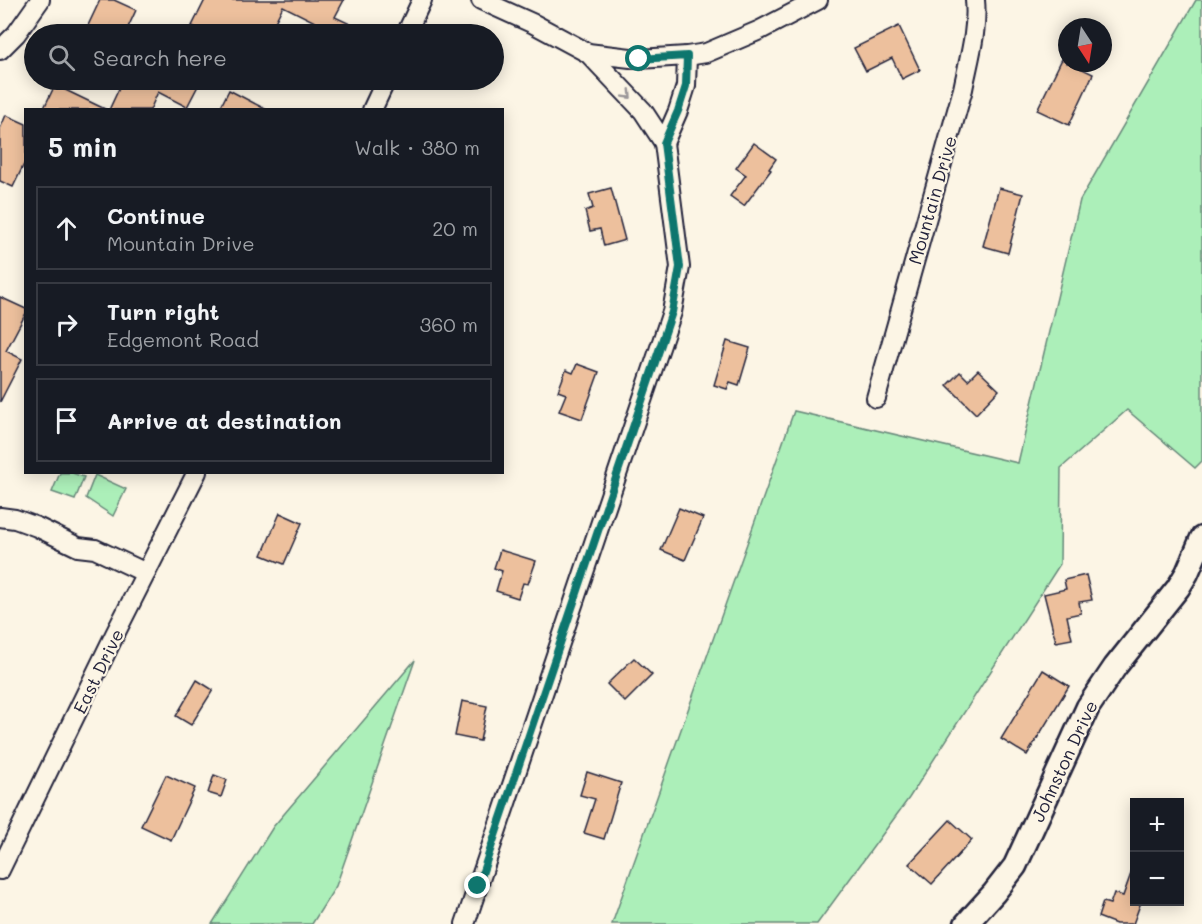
<!DOCTYPE html>
<meta charset="utf-8">
<style>
:root{--surface:#171b24;--page:#242831;--text:#f1f3f6;--muted:#9ea1a6;--line:#363941}
body{margin:0;font-family:Mali,sans-serif;background:var(--page);color:var(--text)}
.controls{position:absolute;right:18px;bottom:18px;display:grid;overflow:hidden;border-radius:0px;box-shadow:0 3px 15px #0003}
.controls button{width:54px;height:54px;display:grid;place-items:center;padding:0;border:0;border-bottom:2px solid var(--line);background:var(--surface);color:var(--text);font:30px sans-serif}
.compass{position:absolute;left:1058px;top:18px;width:54px;height:54px;border-radius:50%;background:var(--surface);box-shadow:0 3px 15px #0003;rotate:168deg}
.stop{position:absolute;width:18px;height:18px;margin:-14px;border:4px solid #0f766e;border-radius:50%;background:#fff}
.stop.end{background:#0f766e;border-color:#fff;box-shadow:0 2px 6px #0008}
.list{margin:0;padding:0;list-style:none}
h2{display:flex;justify-content:space-between;align-items:center;height:78px;margin:0;padding:0 24px;font-size:26px}
h2 small{font-size:20px;font-weight:400;color:var(--muted)}
.list li{display:grid;grid-template-columns:39px 1fr auto;gap:18px;align-items:center;box-sizing:border-box;height:84px;margin:0 12px 12px;padding:0 12px;border:2px solid var(--line);border-radius:0px}
.list b{display:block;font-size:22px;white-space:nowrap}
.list p{margin:0;font-size:20px;white-space:nowrap;color:var(--muted)}
.list em{font-size:20px;font-style:normal;color:var(--muted)}
.icon{flex:none;width:33px;height:33px;fill:none;stroke:currentColor;stroke-width:2;stroke-linecap:round;stroke-linejoin:round}
.map{position:relative;flex:none;width:1202px;height:924px;overflow:hidden}
.search{position:absolute;background:var(--surface);box-shadow:0 3px 15px #0003;left:24px;top:24px;width:480px;height:66px;display:flex;align-items:center;gap:15px;box-sizing:border-box;padding:0 21px;border-radius:33px;color:var(--muted);font-size:22px}
.panel{position:absolute;background:var(--surface);box-shadow:0 3px 15px #0003;left:24px;top:108px;width:480px;height:366px;border-radius:0px}
.map>svg:first-child{display:block}
.green{fill:#acefb9;stroke:#67887a;stroke-width:1.5}
.building{fill:#edc09d;stroke:#22223b;stroke-width:1.5}
.lines{fill:none;stroke-linecap:round;stroke-linejoin:round}
.minor-casing{stroke:#22223b;stroke-width:22}
.tertiary-casing{stroke:#22223b;stroke-width:27}
.minor{stroke:#fcf5e5;stroke-width:18}
.tertiary{stroke:#fcf5e5;stroke-width:22}
.oneway{stroke:#9a9698}
.route{stroke:#0f766e;stroke-width:8}
.labels{text-anchor:middle;dominant-baseline:central;stroke-width:4.5;stroke-linejoin:round;paint-order:stroke}
.street-label{font-size:18px;fill:#22223b;stroke:#fcf5e5}
</style>
<div class="map">
<svg width="1202" height="924" viewBox="0 0 1202 924">
<rect width="100%" height="100%" fill="#fcf5e5"/>
<filter id="ink" filterUnits="userSpaceOnUse"><feTurbulence type="fractalNoise" baseFrequency=".0167" numOctaves="2"/><feDisplacementMap in="SourceGraphic" scale="12" xChannelSelector="R" yChannelSelector="G"/><feConvolveMatrix kernelMatrix="1 2 1 2 8 2 1 2 1" color-interpolation-filters="sRGB"/></filter>
<g filter="url(#ink)">
<g class="green">
<path d="M1196,0H1202V341L1200,344L1202,347V461L1195,468L1127,410L1061,468L1060,564L909,798L817,924H612L794,411L1018,463L1080,200Z"/>
<path d="M60,473H72L84,477L75,500L52,492Z"/>
<path d="M95,475L126,489L113,516L86,498Z"/>
<path d="M415,660L336,886L312,924H212L273,827Z"/>
</g>
<g class="building">
<path d="M100,0H114L136,10L125,34H84Z"/>
<path d="M205,0H344L335,17L371,34H324L327,28L283,6L269,34H209L192,26Z"/>
<path d="M899,26L920,70L902,79L892,58L866,71L854,48Z"/>
<path d="M1062,59L1067,62V63H1070L1093,74L1069,125L1037,110Z"/>
<path d="M123,80H201L187,107L158,92L150,110H109Z"/>
<path d="M55,85L107,110H43Z"/>
<path d="M229,90L267,110H219Z"/>
<path d="M6,115L26,124V160L13,187L0,181V129Z"/>
<path d="M754,143L776,159L769,169L771,170L744,206L730,196L746,175L736,168Z"/>
<path d="M611,188L625,240L604,246L600,229L590,231L585,211L593,208L589,194Z"/>
<path d="M999,188L1023,194L1008,253L983,246Z"/>
<path d="M0,297L26,309V313L6,351L22,359L0,402Z"/>
<path d="M727,341L750,348L739,385L730,382L727,389L714,385Z"/>
<path d="M577,364L599,372L582,419L559,411L566,394L558,391L566,370L573,373Z"/>
<path d="M978,370L999,390L976,414L947,385L960,372L968,380Z"/>
<path d="M679,508L703,518L685,560L661,550Z"/>
<path d="M280,513L302,523L284,564L262,555Z"/>
<path d="M500,550L536,561L528,584L523,583L518,598L496,591L502,571L494,568Z"/>
<path d="M1086,575L1092,600L1079,602L1081,613L1067,616L1072,639L1056,642L1044,594L1066,589L1064,580Z"/>
<path d="M634,658L652,675L625,702L607,684Z"/>
<path d="M1043,670L1069,686L1027,755L1001,739Z"/>
<path d="M197,680L213,690L191,725L176,716Z"/>
<path d="M462,701L487,706L480,741L455,736Z"/>
<path d="M587,772L621,783L604,839L584,833L595,799L580,795Z"/>
<path d="M166,775L195,788L171,840L141,826Z"/>
<path d="M214,775L227,780L221,797L208,793Z"/>
<path d="M950,820L972,840L932,884L909,864Z"/>
<path d="M1133,868H1134V902H1141L1133,924H1116L1098,917L1103,902L1110,904L1114,893L1123,896Z"/>
</g>
<g class="lines">
<g class="minor-casing">
<g id="minor">
<path d="M481,0L534,24L588,53L639,59L687,56L706,53L760,30L818,0"/>
<path d="M406,34L422,0"/>
<path d="M0,50L16,34L40,0"/>
<path d="M588,53L643,111L664,143L678,111L686,86L687,56"/>
<path d="M372,110L386,80"/>
<path d="M876,398L963,89C969,59 978,30 975,0"/>
<path d="M0,517L15,519L37,527L78,547L95,549L146,573"/>
<path d="M0,870L115,634L197,472"/>
<path d="M465,924L672,312L680,267L664,143"/>
</g>
</g>
<g class="tertiary-casing">
<path id="tertiary" d="M966,924L994,893L1015,866L1088,707L1115,667L1178,588L1187,573L1202,538"/>
</g>
<use href="#minor" class="minor"/>
<use href="#tertiary" class="tertiary"/>
</g>
<defs><path id="oneway-chevron" d="M-2-3.5L2.5 0L-2 3.5" fill="none" stroke-width="1.6" stroke-linecap="round" stroke-linejoin="round" transform="scale(1.5)"/></defs>
<use class="oneway" href="#oneway-chevron" transform="translate(628 95) rotate(46)"/>
</g>
<g class="lines" filter="url(#ink)">
<path class="route" d="M478,886L672,312L680,267L664,143L678,111L686,86L687,56L639,59"/>
</g>
<g class="labels">
<g class="street-label">
<text transform="translate(932 200) rotate(-74)">Mountain Drive</text>
<text transform="translate(98 671) rotate(-64)">East Drive</text>
<text transform="translate(1064 761) rotate(-65)">Johnston Drive</text>
</g>
</g>
</svg>
<div class="controls">
<button>+</button>
<button>−</button>
</div>
<svg class="compass" viewBox="-18 -18 36 36"><path d="M0-13l5 13h-10z" fill="#e53935"/><path d="M0 13l5-13h-10z" fill="#9ea1a6"/></svg>
<div class="stop" style="left:639px;top:59px"></div>
<div class="stop end" style="left:478px;top:886px"></div>
<div class="search"><svg class="icon" aria-label="search" viewBox="0 0 24 24"><circle cx="10" cy="10" r="6"/><path d="M15 15l6 6"/></svg>Search here</div>
<section class="panel">
<h2>5 min<small>Walk · 380 m</small></h2>
<ul class="list">
<li><svg class="icon" aria-label="ahead" viewBox="0 0 24 24"><path d="M12 20V5M6 11l6-6 6 6"/></svg><div><b>Continue</b><p>Mountain Drive</p></div><em>20 m</em></li>
<li><svg class="icon" aria-label="right" viewBox="0 0 24 24"><path d="M7 20v-9h11M14 6l5 5-5 5"/></svg><div><b>Turn right</b><p>Edgemont Road</p></div><em>360 m</em></li>
<li><svg class="icon" aria-label="arrive" viewBox="0 0 24 24"><path d="M6 21V4h12l-3 4 3 4H6"/></svg><div><b>Arrive at destination</b></div></li>
</ul>
</section>
</div>
